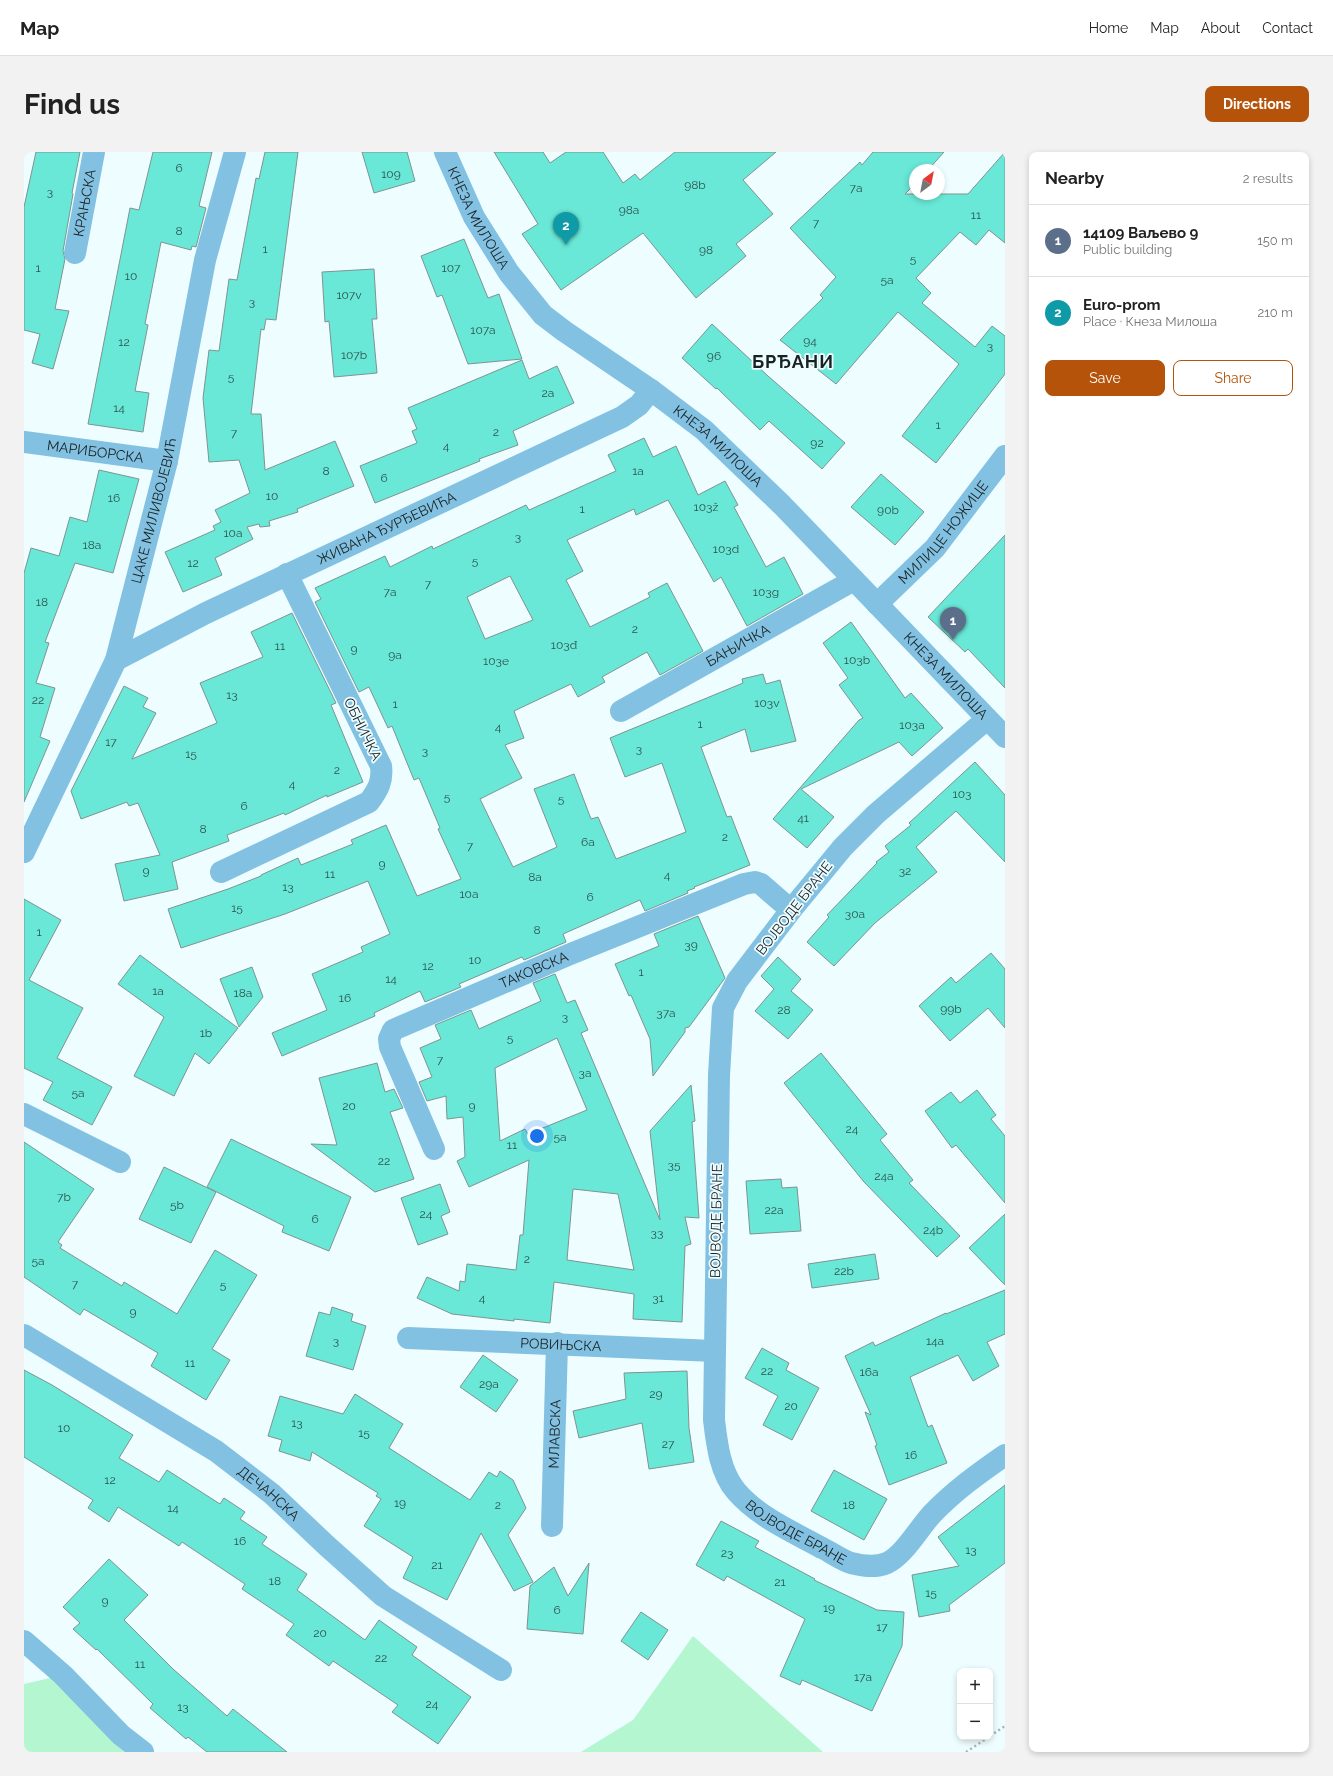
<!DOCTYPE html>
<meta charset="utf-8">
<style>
:root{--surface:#fff;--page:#f2f2f2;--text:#222;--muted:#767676;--line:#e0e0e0;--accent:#b45309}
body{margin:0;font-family:Raleway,sans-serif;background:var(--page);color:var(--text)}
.controls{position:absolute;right:12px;bottom:12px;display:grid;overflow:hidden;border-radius:8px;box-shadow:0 2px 6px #0003}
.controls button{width:36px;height:36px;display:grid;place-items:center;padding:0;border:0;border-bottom:1px solid var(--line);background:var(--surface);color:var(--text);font:20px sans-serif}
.compass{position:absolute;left:885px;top:12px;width:36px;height:36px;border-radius:50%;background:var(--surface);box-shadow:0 2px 6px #0003;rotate:32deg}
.you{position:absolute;left:513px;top:984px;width:14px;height:14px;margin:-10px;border:3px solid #fff;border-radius:50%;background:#1a73e8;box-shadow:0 0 0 6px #1a73e833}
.badge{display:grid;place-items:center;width:26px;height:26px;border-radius:50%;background:var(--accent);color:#fff;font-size:13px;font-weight:700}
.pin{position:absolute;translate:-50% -33px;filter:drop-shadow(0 1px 2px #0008)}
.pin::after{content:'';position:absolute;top:21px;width:14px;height:12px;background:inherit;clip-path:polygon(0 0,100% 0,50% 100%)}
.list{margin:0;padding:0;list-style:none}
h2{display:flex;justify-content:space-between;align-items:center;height:52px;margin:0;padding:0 16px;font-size:17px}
h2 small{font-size:13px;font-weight:400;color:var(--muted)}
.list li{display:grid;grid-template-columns:26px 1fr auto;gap:12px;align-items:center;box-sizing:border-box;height:72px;padding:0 16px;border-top:1px solid var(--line)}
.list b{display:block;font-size:15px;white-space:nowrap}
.list p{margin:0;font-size:13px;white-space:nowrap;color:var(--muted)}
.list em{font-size:13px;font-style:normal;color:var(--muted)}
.actions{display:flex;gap:8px;padding:12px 16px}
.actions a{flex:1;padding:9px 0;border:1px solid var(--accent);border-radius:8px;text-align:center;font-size:14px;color:var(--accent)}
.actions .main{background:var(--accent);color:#fff}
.map{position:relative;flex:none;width:981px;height:1600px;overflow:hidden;border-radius:8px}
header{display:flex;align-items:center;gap:24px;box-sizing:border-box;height:56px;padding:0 20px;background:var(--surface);border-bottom:1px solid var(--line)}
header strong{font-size:19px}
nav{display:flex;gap:22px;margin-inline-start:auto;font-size:14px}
.intro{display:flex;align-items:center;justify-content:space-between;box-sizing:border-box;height:96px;padding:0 24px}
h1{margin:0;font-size:28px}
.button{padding:10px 18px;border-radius:8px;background:var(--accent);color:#fff;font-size:14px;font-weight:700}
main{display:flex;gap:24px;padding:0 24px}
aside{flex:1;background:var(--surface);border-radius:8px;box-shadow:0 2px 6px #0003}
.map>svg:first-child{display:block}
.green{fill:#b3f6d0}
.building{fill:#69e8d7;stroke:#7e9490;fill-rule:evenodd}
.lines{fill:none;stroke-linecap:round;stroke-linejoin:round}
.path{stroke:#a7b4b6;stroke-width:2.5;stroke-dasharray:2 3;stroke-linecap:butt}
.minor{stroke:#82c1e1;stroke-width:22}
.labels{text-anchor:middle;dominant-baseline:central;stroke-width:3.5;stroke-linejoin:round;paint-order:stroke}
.number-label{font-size:12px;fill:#2d5450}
.street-label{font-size:14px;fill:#192223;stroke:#eefdff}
.district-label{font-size:18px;font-weight:bold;letter-spacing:1px;fill:#192223;stroke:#eefdff}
</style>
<header>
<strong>Map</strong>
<nav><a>Home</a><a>Map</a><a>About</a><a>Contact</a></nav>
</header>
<div class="intro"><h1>Find us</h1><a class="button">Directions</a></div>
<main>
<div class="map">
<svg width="981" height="1600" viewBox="0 0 981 1600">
<rect width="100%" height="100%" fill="#eefdff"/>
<g class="green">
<path d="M669,1484L799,1600H557L609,1568Z"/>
<path d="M39,1523L119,1600H0V1532Z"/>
</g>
<g class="building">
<path d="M12,0H56L48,41L49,42L39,99L41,107L31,157L45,159L29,217L8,211L16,182L0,178V55Z"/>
<path d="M129,0H188L175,54L182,56L172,95L168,94L167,98L137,90L121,172L124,173L111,239L125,241L119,280L64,272L106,56L115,58Z"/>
<path d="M241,0H274L252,168L242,167L240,178L237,177L227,262H237L241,318L311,289L330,334L273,357L274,360L245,369L246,374L236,375L235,372L223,375L229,387L191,406L198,423L159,440L141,400L191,378L189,374L197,370L191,358L226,341L215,308L185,310L179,246L185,198L195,199L205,127L213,128L232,26L235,27Z"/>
<path d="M338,0H383L391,29L350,41Z"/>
<path d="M470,0H519L526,11L542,0H579L599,31L611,22L616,28L651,0H752L719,28L749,62L712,92L722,104L672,146L619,81L537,138L498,82L514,72Z"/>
<path d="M849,0H920L904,18H891V32L881,42H944L981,0V91L965,78L952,93L936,80L892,126L907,141L898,151L951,195L968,174L981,184V222L912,311L878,284L935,212L874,160L812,232L756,188L799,146L796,143L812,125L766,76L836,10L838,13Z"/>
<path d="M440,87L464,146L475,142L498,207L444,212L418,143L413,145L397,104Z"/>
<path d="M350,117L353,167H348L353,221L310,225L305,169L301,170L298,120Z"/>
<path d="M688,172L744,224L821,291L798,317L745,269L736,278L693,236L692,237L658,206Z"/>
<path d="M498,208L505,227L533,214L550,251L489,279L494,293L455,307L456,309L351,351L336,314L393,291L388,279L393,277L384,256Z"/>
<path d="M620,286L629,305L652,294L674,343L701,329L714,353L710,355L742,415L760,405L779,442L723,474L697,425L690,430L644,348L612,363L610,357L543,388L559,419L542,428L566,475L626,445L624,441L643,431L679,499L636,523L623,500L578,525L581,530L554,545L547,532L490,559L500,586L481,593L498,626L456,647L489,715L533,695L510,637L550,622L567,667L574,665L592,707L662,680L638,611L601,625L586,586L719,531L718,527L739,522L742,532L756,528L772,589L727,600L721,577L677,595L703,665L707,664L726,713L670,735L671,736L663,739L664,741L621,759L616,748L539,782L542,790L500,808L498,805L435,832L437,835L401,850L396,839L350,861L351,864L258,904L248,881L303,858L288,822L339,800L337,795L366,782L344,729L261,762L157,796L144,757L204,737L237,724V723L274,706L277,713L329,692L327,688L362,673L393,744L437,727L414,677L416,676L395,626L390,628L368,574L364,576L345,535L335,540L291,450L297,447L291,436L361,404L366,415L408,394L409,397L502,353L505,358L592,319L584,303ZM486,424L509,468L461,487L443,445Z"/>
<path d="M75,318L115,327L89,421L51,411L21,490L25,491L12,531L31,536L16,585L26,589L0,650V421L7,396L35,404L46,365L63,370Z"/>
<path d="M857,322L900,360L871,393L827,355Z"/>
<path d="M981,383V536L944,497L941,500L904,465Z"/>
<path d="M268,461L312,551L307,553L339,630L303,645V643L261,663L260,661L203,683L205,689L148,710L154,737L100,749L91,712L136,703L114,651L105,654L103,650L57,667L47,639L100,534L124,546L119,555L132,561L108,607L193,571L176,531L239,505L227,480Z"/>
<path d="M827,470L881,546L887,541L919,576L888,604L875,590L777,637L810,665L783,696L749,667L835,568L839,566L815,533L824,526L799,491Z"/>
<path d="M951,610L981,643V710L932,659L892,695L913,720L851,771L810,814L783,790L805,765L803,763L853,711L852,710L865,700L861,694L887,673L885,671Z"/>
<path d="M0,747L37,768L5,828L59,856L33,906L88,935L68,973L19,948L29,930L0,916Z"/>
<path d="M674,764L701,826L665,875L661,876V880L629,924L626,887L607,843L605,844L591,812L635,794L630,782Z"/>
<path d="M967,801L981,817V876L964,856L926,889L895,854L927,825L932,831Z"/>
<path d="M116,803L214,876L185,912L171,901L150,944L110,924L140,865L94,832Z"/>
<path d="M754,805L777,827L767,839L789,858L764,887L731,859L750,837L737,824Z"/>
<path d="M228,815L239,845L215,875L196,827Z"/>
<path d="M531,822L543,851L551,848L564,878L557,881L636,1068L626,979L667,933L671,969L668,970L675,1066L661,1065L667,1092L661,1094L658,1170L609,1167L610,1142L530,1130L526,1171L490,1167V1169L428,1162L393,1146L403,1125L435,1139L436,1129L441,1130L443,1112L492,1118L496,1083H499L505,1008L445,1035L433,1009L441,1005L439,965L423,967L422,944L403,949L395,930L408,925L396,896L417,887L411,873L447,858L455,877L517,849L509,831ZM533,886L563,958L504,982L501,977L476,989L471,916ZM549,1037L594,1042L610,1118L543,1108Z"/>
<path d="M797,901L863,982L856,988L889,1028L885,1031L936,1084L913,1105L840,1030L760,931Z"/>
<path d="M353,911L361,940L370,937L379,956L366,960L390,1027L351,1040L287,992L313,993L295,926Z"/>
<path d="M953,938L972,963L967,967L981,984V1051L932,993L928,996L901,959L927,940L936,951Z"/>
<path d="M207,987L327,1045L305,1099L258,1080L260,1074L183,1035Z"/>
<path d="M0,990L70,1037L34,1090L38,1093L36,1096L98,1134L100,1130L153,1162L191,1098L233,1123L188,1197L206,1208L182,1248L127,1214L134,1201L60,1157L56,1163L0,1125Z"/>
<path d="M140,1015L192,1040L167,1091L115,1067Z"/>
<path d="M757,1027L758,1036L773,1035L777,1079L726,1082L722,1029Z"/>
<path d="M416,1032L426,1060L417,1064L424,1082L394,1093L377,1046Z"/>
<path d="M981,1062V1133L945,1096Z"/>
<path d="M851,1102L855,1127L788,1136L784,1112Z"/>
<path d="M981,1138V1182L963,1190L975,1214L949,1229L934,1203L886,1225L904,1275L908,1273L923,1311L865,1333L851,1294L853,1293L841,1260L847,1263L821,1204L849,1190L851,1194L922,1161V1162Z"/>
<path d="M308,1155L329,1162L327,1169L342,1174L329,1218L282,1204L295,1160L306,1163Z"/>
<path d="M738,1196L765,1211L762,1218L795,1236L768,1288L739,1273L754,1244L721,1226Z"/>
<path d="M459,1203L494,1228L472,1260L436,1235Z"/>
<path d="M0,1218L28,1233L109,1283L95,1306L135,1330L143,1318L196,1352L200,1346L221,1360L216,1367L243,1385L238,1392L283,1422L273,1438L341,1488L355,1468L393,1495L388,1503L447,1545L414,1592L368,1560L374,1553L309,1509L305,1514L262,1483L270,1472L218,1437L221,1432L158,1390L155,1394L94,1355L85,1370L64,1356L69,1348L0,1305Z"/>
<path d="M663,1219L665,1276L670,1310L625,1317L618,1271L555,1286L549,1259L602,1247L600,1221Z"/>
<path d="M331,1242L379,1272L365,1296L446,1348L465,1320L473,1325L476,1319L489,1328L502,1356L484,1383L509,1430L490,1439L457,1381L423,1448L379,1426L389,1405L340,1374L357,1347L352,1344L354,1341L288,1300L286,1309L255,1299L258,1288L244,1284L256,1244L319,1262Z"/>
<path d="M810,1318L863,1347L840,1388L787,1359Z"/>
<path d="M981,1333V1411L925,1453L926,1459L895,1465L888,1423L935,1414L914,1385Z"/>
<path d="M697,1369L735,1389L731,1395L791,1427L790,1428L853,1458L880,1460L878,1494L848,1559L778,1528L776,1533L756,1524L781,1467L703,1424L700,1429L672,1413Z"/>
<path d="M85,1407L124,1443L100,1468L149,1517L203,1564L209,1557L263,1600H183L164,1585L162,1587L126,1556L129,1552L73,1497L72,1498L49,1477L56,1471L39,1455Z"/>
<path d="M565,1411L559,1482L503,1477L506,1434L530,1415L544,1444Z"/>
<path d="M617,1460L644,1478L624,1508L597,1489Z"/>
</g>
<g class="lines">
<g class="path">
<path d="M966,1584L981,1574"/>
<path d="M942,1600L965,1585"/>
</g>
<g class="minor">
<path id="s1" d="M421,0L450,65L485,121L519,163L540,179L627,238L680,278L758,353L981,585"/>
<path id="s2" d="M51,101L70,0"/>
<path id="s3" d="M0,290L143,309"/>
<path id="s4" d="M853,452L911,396L981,304"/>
<path id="s5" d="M92,508L182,461L598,265L615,253L627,238"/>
<path id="s6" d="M597,559L830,428"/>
<path id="s7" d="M963,567L852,662L819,695L767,758L713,829L699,856L695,923L690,1268C693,1293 696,1320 712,1339C734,1365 769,1380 798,1396C807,1400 817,1408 827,1411C839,1414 851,1416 863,1411C880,1403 895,1376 908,1362C930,1339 955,1321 981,1303"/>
<path id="s8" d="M0,700L92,508L143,309L181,108L211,0"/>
<path d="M197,720L345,650C354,638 359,629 357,614L263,422"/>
<path d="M0,962L96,1010"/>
<path id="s9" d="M410,997L366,895L365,887L369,878L544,803L720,732L731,730L737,732L767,758"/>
<path id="s10" d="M0,1183L192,1299L248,1342L303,1394L359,1444L477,1518"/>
<path id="s11" d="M384,1186L690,1199"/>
<path id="s12" d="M528,1374L533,1191"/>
<path d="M0,1489L39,1523L97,1583L119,1600"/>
</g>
</g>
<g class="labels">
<g class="number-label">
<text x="155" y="16">6</text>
<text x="367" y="22">109</text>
<text x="671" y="33">98b</text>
<text x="832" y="36">7a</text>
<text x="26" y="40">3</text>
<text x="605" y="58">98a</text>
<text x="952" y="63">11</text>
<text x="792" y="71">7</text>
<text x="155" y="79">8</text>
<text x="241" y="97">1</text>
<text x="682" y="98">98</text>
<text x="889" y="107">5</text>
<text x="14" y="116">1</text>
<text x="427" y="116">107</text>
<text x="107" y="124">10</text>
<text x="863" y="128">5a</text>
<text x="325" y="143">107v</text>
<text x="228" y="150">3</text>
<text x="459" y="178">107a</text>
<text x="786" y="189">94</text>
<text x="100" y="190">12</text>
<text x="966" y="194">3</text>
<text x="330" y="203">107b</text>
<text x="690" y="204">96</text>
<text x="207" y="225">5</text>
<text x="524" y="241">2a</text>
<text x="95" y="256">14</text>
<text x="914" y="273">1</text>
<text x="472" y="280">2</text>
<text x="210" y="281">7</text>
<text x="793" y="291">92</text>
<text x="422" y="294">4</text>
<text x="302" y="319">8</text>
<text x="614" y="319">1a</text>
<text x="360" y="326">6</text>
<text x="248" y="344">10</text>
<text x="90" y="346">16</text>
<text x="682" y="355">103ž</text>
<text x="558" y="357">1</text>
<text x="864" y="358">90b</text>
<text x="209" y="381">10a</text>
<text x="494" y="385">3</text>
<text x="68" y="393">18a</text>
<text x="702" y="397">103d</text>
<text x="451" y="409">5</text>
<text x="169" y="411">12</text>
<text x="404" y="432">7</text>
<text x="366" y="440">7a</text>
<text x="742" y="440">103g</text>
<text x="18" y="450">18</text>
<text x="611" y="477">2</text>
<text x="540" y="493">103đ</text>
<text x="256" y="494">11</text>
<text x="330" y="497">9</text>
<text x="371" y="503">9a</text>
<text x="833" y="508">103b</text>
<text x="472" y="509">103e</text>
<text x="208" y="543">13</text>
<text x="14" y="548">22</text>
<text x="743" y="551">103v</text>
<text x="371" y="552">1</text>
<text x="676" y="572">1</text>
<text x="888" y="573">103a</text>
<text x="474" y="575">4</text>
<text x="87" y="590">17</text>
<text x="615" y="597">3</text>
<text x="401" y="599">3</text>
<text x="167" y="602">15</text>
<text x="313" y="618">2</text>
<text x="268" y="632">4</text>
<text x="938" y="642">103</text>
<text x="423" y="645">5</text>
<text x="537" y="647">5</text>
<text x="220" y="654">6</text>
<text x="779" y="666">41</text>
<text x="179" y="677">8</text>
<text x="701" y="685">2</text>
<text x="564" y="690">6a</text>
<text x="446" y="694">7</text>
<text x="358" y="712">9</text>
<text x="122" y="719">9</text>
<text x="881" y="719">32</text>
<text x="306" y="722">11</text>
<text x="643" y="723">4</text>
<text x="511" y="725">8a</text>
<text x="264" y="735">13</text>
<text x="445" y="742">10a</text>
<text x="566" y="745">6</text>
<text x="213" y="756">15</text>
<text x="831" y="762">30a</text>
<text x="513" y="778">8</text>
<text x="15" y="780">1</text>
<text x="667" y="793">39</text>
<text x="451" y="808">10</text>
<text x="404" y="814">12</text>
<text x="617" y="820">1</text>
<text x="367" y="827">14</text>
<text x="134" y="839">1a</text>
<text x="219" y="841">18a</text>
<text x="321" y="846">16</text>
<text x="927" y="857">99b</text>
<text x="760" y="858">28</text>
<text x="642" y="861">37a</text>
<text x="541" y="865">3</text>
<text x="182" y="881">1b</text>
<text x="486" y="886">5</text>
<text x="416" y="908">7</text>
<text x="561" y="921">3a</text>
<text x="54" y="941">5a</text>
<text x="325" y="954">20</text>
<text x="448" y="954">9</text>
<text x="828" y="977">24</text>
<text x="536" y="985">5a</text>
<text x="488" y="993">11</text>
<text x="360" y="1009">22</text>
<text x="650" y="1013">35</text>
<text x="860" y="1024">24a</text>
<text x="40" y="1045">7b</text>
<text x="153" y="1053">5b</text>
<text x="750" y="1058">22a</text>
<text x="402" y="1062">24</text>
<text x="291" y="1067">6</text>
<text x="909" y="1078">24b</text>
<text x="633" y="1081">33</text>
<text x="503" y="1107">2</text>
<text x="14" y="1109">5a</text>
<text x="820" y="1119">22b</text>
<text x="51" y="1132">7</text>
<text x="199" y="1133">5</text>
<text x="458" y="1146">4</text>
<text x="634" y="1146">31</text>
<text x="109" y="1160">9</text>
<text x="312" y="1189">3</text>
<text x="911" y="1189">14a</text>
<text x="166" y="1211">11</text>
<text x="743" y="1219">22</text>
<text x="845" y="1220">16a</text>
<text x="465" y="1232">29a</text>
<text x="632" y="1242">29</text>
<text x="767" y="1254">20</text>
<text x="273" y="1271">13</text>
<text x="40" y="1276">10</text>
<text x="340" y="1281">15</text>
<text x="644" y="1292">27</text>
<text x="887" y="1303">16</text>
<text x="86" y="1328">12</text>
<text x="376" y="1351">19</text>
<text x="474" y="1353">2</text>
<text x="825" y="1353">18</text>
<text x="149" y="1356">14</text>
<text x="216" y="1389">16</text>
<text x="947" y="1398">13</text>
<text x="703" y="1401">23</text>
<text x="413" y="1413">21</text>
<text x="251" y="1429">18</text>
<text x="756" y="1430">21</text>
<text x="907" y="1441">15</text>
<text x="81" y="1449">9</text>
<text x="805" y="1456">19</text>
<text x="533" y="1458">6</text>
<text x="858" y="1475">17</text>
<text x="296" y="1481">20</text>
<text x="357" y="1506">22</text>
<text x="116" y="1512">11</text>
<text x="839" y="1525">17a</text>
<text x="408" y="1552">24</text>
<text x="159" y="1555">13</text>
</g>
<g class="street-label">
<text stroke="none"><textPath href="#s2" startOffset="51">КРАЊСКА</textPath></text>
<text stroke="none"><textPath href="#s1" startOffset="74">КНЕЗА МИЛОША</textPath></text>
<text stroke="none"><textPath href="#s1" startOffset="410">КНЕЗА МИЛОША</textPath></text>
<text stroke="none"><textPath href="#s3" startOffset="72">МАРИБОРСКА</textPath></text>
<text stroke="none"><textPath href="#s8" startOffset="367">ЦАКЕ МИЛИВОЈЕВИЋ</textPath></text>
<text stroke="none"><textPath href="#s5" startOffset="301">ЖИВАНА ЂУРЂЕВИЋА</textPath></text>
<text stroke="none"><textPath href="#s4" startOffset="98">МИЛИЦЕ НОЖИЦЕ</textPath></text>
<text stroke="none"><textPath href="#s6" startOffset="134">БАЊИЧКА</textPath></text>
<text stroke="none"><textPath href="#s1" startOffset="734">КНЕЗА МИЛОША</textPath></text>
<text transform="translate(339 577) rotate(64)">ОБНИЧКА</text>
<text transform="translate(770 756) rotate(-52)">ВОЈВОДЕ БРАНЕ</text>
<text stroke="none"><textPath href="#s9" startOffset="282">ТАКОВСКА</textPath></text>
<text transform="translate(692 1069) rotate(-89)">ВОЈВОДЕ БРАНЕ</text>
<text stroke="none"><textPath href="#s11" startOffset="153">РОВИЊСКА</textPath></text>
<text stroke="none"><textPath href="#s12" startOffset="92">МЛАВСКА</textPath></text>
<text stroke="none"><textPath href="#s10" startOffset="292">ДЕЧАНСКА</textPath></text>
<text stroke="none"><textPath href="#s7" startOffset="955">ВОЈВОДЕ БРАНЕ</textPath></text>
</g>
<g class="district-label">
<text x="769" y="209">БРЂАНИ</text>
</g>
</g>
</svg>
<div class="controls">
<button>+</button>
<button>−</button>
</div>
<svg class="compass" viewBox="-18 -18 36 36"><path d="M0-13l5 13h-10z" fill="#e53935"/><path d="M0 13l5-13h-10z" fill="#767676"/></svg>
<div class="you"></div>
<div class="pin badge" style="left:929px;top:488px;background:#5c6f8a">1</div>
<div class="pin badge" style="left:542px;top:93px;background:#0f9aa8">2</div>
</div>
<aside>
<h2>Nearby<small>2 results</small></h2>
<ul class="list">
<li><span class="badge" style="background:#5c6f8a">1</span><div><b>14109 Ваљево 9</b><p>Public building</p></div><em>150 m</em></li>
<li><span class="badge" style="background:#0f9aa8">2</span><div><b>Euro-prom</b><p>Place · Кнеза Милоша</p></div><em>210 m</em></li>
</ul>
<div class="actions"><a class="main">Save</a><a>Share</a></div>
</aside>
</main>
